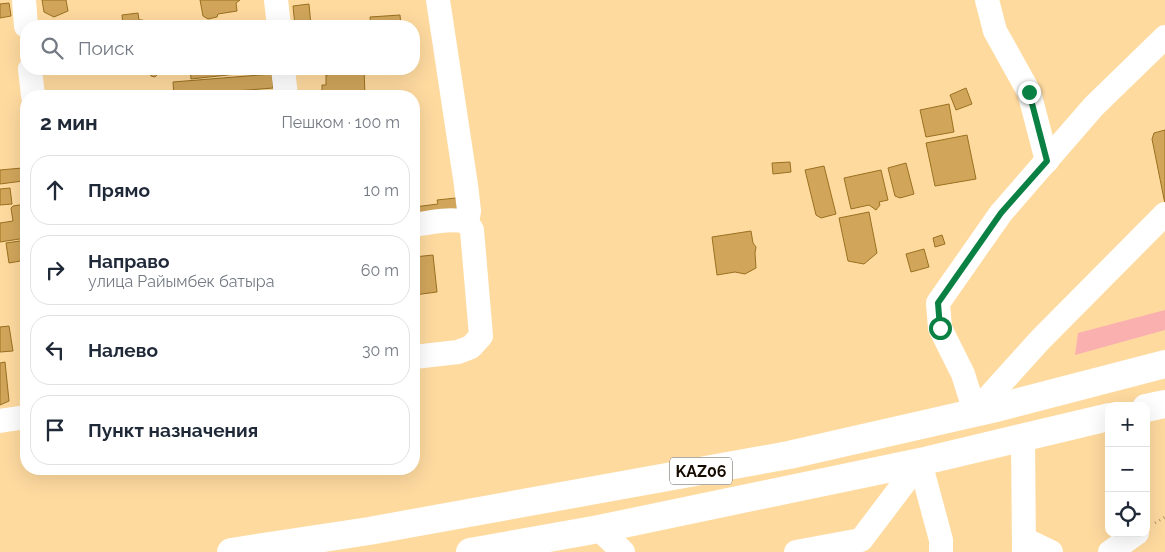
<!DOCTYPE html>
<html lang="ru">
<meta charset="utf-8">
<style>
:root{--surface:#fff;--page:#f6f6f7;--text:#1f2937;--muted:#747a83;--line:#e0e1e3}
body{margin:0;font-family:Raleway,sans-serif;background:var(--page);color:var(--text)}
.controls{position:absolute;right:15px;bottom:15px;display:grid;overflow:hidden;border-radius:10px;box-shadow:0 5px 20px #0002}
.controls button{width:45px;height:45px;display:grid;place-items:center;padding:0;border:0;border-bottom:1px solid var(--line);background:var(--surface);color:var(--text);font:25px sans-serif}
.stop{position:absolute;width:15px;height:15px;margin:-11px;border:4px solid #0b8043;border-radius:50%;background:#fff}
.stop.end{background:#0b8043;border-color:#fff;box-shadow:0 1px 5px #0008}
.list{margin:0;padding:0;list-style:none}
h2{display:flex;justify-content:space-between;align-items:center;height:65px;margin:0;padding:0 20px;font-size:21px}
h2 small{font-size:16px;font-weight:400;color:var(--muted)}
.list li{display:grid;grid-template-columns:32px 1fr auto;gap:15px;align-items:center;box-sizing:border-box;height:70px;margin:0 10px 10px;padding:0 10px;border:1px solid var(--line);border-radius:20px}
.list b{display:block;font-size:19px;white-space:nowrap}
.list p{margin:0;font-size:16px;white-space:nowrap;color:var(--muted)}
.list em{font-size:16px;font-style:normal;color:var(--muted)}
.icon{flex:none;width:28px;height:28px;fill:none;stroke:currentColor;stroke-width:2;stroke-linecap:round;stroke-linejoin:round}
.map{position:relative;flex:none;width:1165px;height:552px;overflow:hidden}
.search{position:absolute;background:var(--surface);box-shadow:0 5px 20px #0002;left:20px;top:20px;width:400px;height:55px;display:flex;align-items:center;gap:12px;box-sizing:border-box;padding:0 18px;border-radius:20px;color:var(--muted);font-size:19px}
.panel{position:absolute;background:var(--surface);box-shadow:0 5px 20px #0002;left:20px;top:90px;width:400px;height:385px;border-radius:20px}
.map>svg:first-child{display:block}
.green{fill:#fbb0b0}
.building{fill:#d1a65b;stroke:#9a7020}
.lines{fill:none;stroke-linecap:round;stroke-linejoin:round}
.path{stroke:#b79a6e;stroke-width:3;stroke-dasharray:1 4;stroke-linecap:butt}
.minor{stroke:#fff;stroke-width:24}
.highway{stroke:#fff;stroke-width:28}
.route{stroke:#0b8043;stroke-width:6}
.labels{text-anchor:middle;dominant-baseline:central;stroke-width:4;stroke-linejoin:round;paint-order:stroke}
.shield{fill:#fff;stroke:#5d544c;stroke-width:1}
.shield-label{font-size:16px;font-weight:bold;fill:#170b00}
</style>
<div class="map">
<svg width="1165" height="552" viewBox="0 0 1165 552">
<rect width="100%" height="100%" fill="#feda9f"/>
<path class="green" d="M1165,310V330L1075,355L1078,333Z"/>
<g class="building">
<path d="M42,0H66L68,11L54,17L44,12Z"/>
<path d="M200,0H240L236,3L237,11L218,14L217,17L208,19L203,16Z"/>
<path d="M9,3L11,16L0,18V4Z"/>
<path d="M309,4L311,26H295L293,6Z"/>
<path d="M138,13L139,20H143V26H123L122,15Z"/>
<path d="M400,15L401,26H371L370,17Z"/>
<path d="M95,69H127V71L95,74Z"/>
<path d="M148,69H160V71L155,77L151,76Z"/>
<path d="M190,69H236L237,74L191,79Z"/>
<path d="M328,69H364L365,96H322V85H326V75H328Z"/>
<path d="M272,74L273,88L174,96L173,82Z"/>
<path d="M966,88L972,104L956,110L950,95Z"/>
<path d="M949,104L954,132L926,137L920,110Z"/>
<path d="M1165,130V204L1152,139L1154,133Z"/>
<path d="M967,135L976,179L935,186L926,143Z"/>
<path d="M790,162L791,172L773,174L772,163Z"/>
<path d="M906,163L914,194L900,198L895,196L888,168Z"/>
<path d="M824,166L836,214L821,218L816,215L805,170Z"/>
<path d="M22,168L23,181L0,184V170Z"/>
<path d="M881,170L888,200L879,202L880,205L876,210L869,205L851,209L844,178Z"/>
<path d="M10,188L12,204L0,205V189Z"/>
<path d="M456,198L458,215L414,220V207L438,204L437,200Z"/>
<path d="M26,204V238L0,242V223L13,221L11,208L13,206Z"/>
<path d="M869,212L877,253L864,264L848,261L839,218Z"/>
<path d="M751,231L753,243L756,247L755,253L756,268L745,274L735,272L717,275L712,237Z"/>
<path d="M942,235L945,244L935,247L933,238Z"/>
<path d="M26,240V260L9,263L6,243Z"/>
<path d="M924,249L929,267L911,272L906,254Z"/>
<path d="M433,255L437,292L414,295V257Z"/>
<path d="M9,326L13,351L0,352V327Z"/>
<path d="M5,362L9,401L0,405V363Z"/>
</g>
<g class="lines">
<path class="path" d="M1155,523L1165,517"/>
<g class="minor">
<path d="M24,0L26,26"/>
<path d="M276,0L279,26"/>
<path d="M438,0L466,185L469,211L467,222"/>
<path d="M987,0L995,31L1029,92L1047,161"/>
<path d="M30,69L33,96"/>
<path d="M283,69L286,96"/>
<path d="M414,225C431,222 450,218 467,222L472,230L481,336L471,347L458,352L414,357"/>
<path d="M975,412L963,374L940,328L938,303L1001,213L1094,106L1165,37"/>
<path d="M975,412L1040,340L1165,214"/>
<path d="M0,421L26,417"/>
<path d="M1023,436L1024,552"/>
<path d="M920,462L941,540V552"/>
<path d="M599,529L623,552"/>
<path d="M1024,539L1051,552"/>
<path d="M796,552L861,540L920,462"/>
<path d="M1110,552L1137,533"/>
</g>
<g class="highway">
<path d="M1146,408L1165,404"/>
<path d="M231,552L369,531L789,455L1000,407L1165,364"/>
<path d="M470,552L599,529L920,462L1109,417"/>
</g>
</g>
<g class="lines">
<path class="route" d="M940,328L938,303L1001,213L1047,161L1029,92"/>
</g>
<g class="labels">
<rect class="shield" x="670" y="457.5" width="62" height="27" rx="4"/>
<g class="shield-label">
<text x="701" y="471">KАZ06</text>
</g>
</g>
</svg>
<div class="controls">
<button>+</button>
<button>−</button>
<button><svg class="icon" aria-label="locate" viewBox="0 0 24 24"><circle cx="12" cy="12" r="6"/><path d="M12 2v4M12 18v4M2 12h4M18 12h4"/></svg></button>
</div>
<div class="stop" style="left:940px;top:328px"></div>
<div class="stop end" style="left:1029px;top:92px"></div>
<div class="search"><svg class="icon" aria-label="search" viewBox="0 0 24 24"><circle cx="10" cy="10" r="6"/><path d="M15 15l6 6"/></svg>Поиск</div>
<section class="panel">
<h2>2 мин<small>Пешком · 100 m</small></h2>
<ul class="list">
<li><svg class="icon" aria-label="ahead" viewBox="0 0 24 24"><path d="M12 20V5M6 11l6-6 6 6"/></svg><div><b>Прямо</b></div><em>10 m</em></li>
<li><svg class="icon" aria-label="right" viewBox="0 0 24 24"><path d="M7 20v-9h11M14 6l5 5-5 5"/></svg><div><b>Направо</b><p>улица Райымбек батыра</p></div><em>60 m</em></li>
<li><svg class="icon" aria-label="left" viewBox="0 0 24 24"><path d="M17 20v-9H6M10 6l-5 5 5 5"/></svg><div><b>Налево</b></div><em>30 m</em></li>
<li><svg class="icon" aria-label="arrive" viewBox="0 0 24 24"><path d="M6 21V4h12l-3 4 3 4H6"/></svg><div><b>Пункт назначения</b></div></li>
</ul>
</section>
</div>
